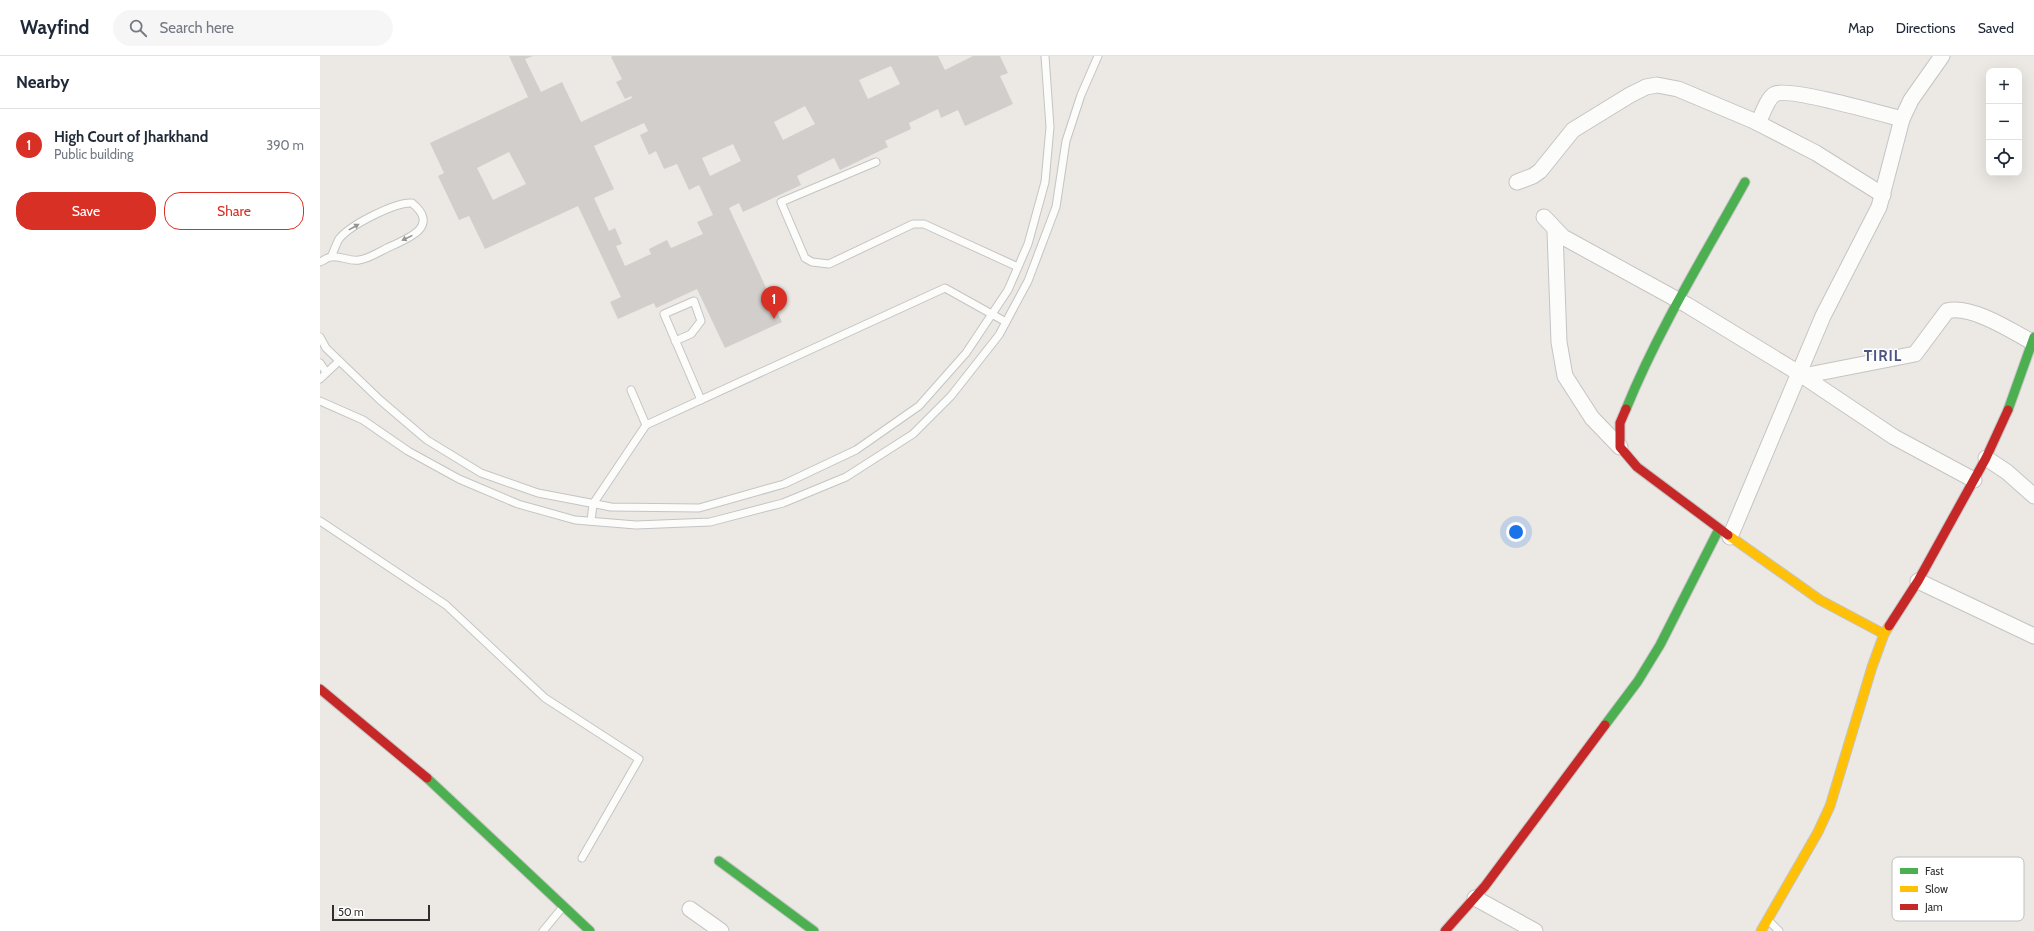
<!DOCTYPE html>
<meta charset="utf-8">
<style>
:root{--surface:#fff;--page:#f6f6f7;--text:#1f2937;--muted:#747a83;--line:#e0e1e3;--accent:#d93025}
body{margin:0;font-family:Cabin,sans-serif;background:var(--page);color:var(--text)}
.controls{position:absolute;right:12px;top:12px;display:grid;overflow:hidden;border-radius:8px;box-shadow:0 4px 16px #0002}
.controls button{width:36px;height:36px;display:grid;place-items:center;padding:0;border:0;border-bottom:1px solid var(--line);background:var(--surface);color:var(--text);font:20px sans-serif}
.scale{position:absolute;left:12px;bottom:10px;width:98px;box-sizing:border-box;padding-left:4px;border:2px solid #2e2e2e;border-top:0;font-size:11px;line-height:14px;white-space:nowrap;color:#2e2e2e;-webkit-text-stroke:3px #fff;paint-order:stroke}
.you{position:absolute;left:1196px;top:476px;width:14px;height:14px;margin:-10px;border:3px solid #fff;border-radius:50%;background:#1a73e8;box-shadow:0 0 0 6px #1a73e833}
.badge{display:grid;place-items:center;width:26px;height:26px;border-radius:50%;background:var(--accent);color:#fff;font-size:13px;font-weight:700}
.pin{position:absolute;translate:-50% -33px;filter:drop-shadow(0 1px 2px #0008)}
.pin::after{content:'';position:absolute;top:21px;width:14px;height:12px;background:inherit;clip-path:polygon(0 0,100% 0,50% 100%)}
.list{margin:0;padding:0;list-style:none}
h2{display:flex;justify-content:space-between;align-items:center;height:52px;margin:0;padding:0 16px;font-size:17px}
h2 small{font-size:13px;font-weight:400;color:var(--muted)}
.list li{display:grid;grid-template-columns:26px 1fr auto;gap:12px;align-items:center;box-sizing:border-box;height:72px;padding:0 16px;border-top:1px solid var(--line)}
.list b{display:block;font-size:15px;white-space:nowrap}
.list p{margin:0;font-size:13px;white-space:nowrap;color:var(--muted)}
.list em{font-size:13px;font-style:normal;color:var(--muted)}
.actions{display:flex;gap:8px;padding:12px 16px}
.actions a{flex:1;padding:9px 0;border:1px solid var(--accent);border-radius:16px;text-align:center;font-size:14px;color:var(--accent)}
.actions .main{background:var(--accent);color:#fff}
.icon{flex:none;width:22px;height:22px;fill:none;stroke:currentColor;stroke-width:2;stroke-linecap:round;stroke-linejoin:round}
.map{position:relative;flex:none;width:1714px;height:875px;overflow:hidden}
header{display:flex;align-items:center;gap:24px;box-sizing:border-box;height:56px;padding:0 20px;background:var(--surface);border-bottom:1px solid var(--line)}
header strong{font-size:19px}
nav{display:flex;gap:22px;margin-inline-start:auto;font-size:14px}
.search{width:280px;height:36px;background:var(--page);display:flex;align-items:center;gap:10px;box-sizing:border-box;padding:0 14px;border-radius:22px;color:var(--muted);font-size:15px}
main{display:flex}
aside{flex:1;background:var(--surface)}
.map>svg:first-child{display:block}
.building{fill:#d1cecb;fill-rule:evenodd}
.lines{fill:none;stroke-linecap:round;stroke-linejoin:round}
.lane-casing{stroke:#c5c4c5;stroke-width:9}
.street-casing{stroke:#c5c4c5;stroke-width:17}
.fast-casing{stroke:#c5c4c5;stroke-width:11}
.slow-casing{stroke:#c5c4c5;stroke-width:11}
.jam-casing{stroke:#c5c4c5;stroke-width:11}
.lane{stroke:#fcfcfb;stroke-width:7}
.street{stroke:#fcfcfb;stroke-width:15}
.fast{stroke:#4caf50;stroke-width:9}
.slow{stroke:#ffc107;stroke-width:9}
.jam{stroke:#c62828;stroke-width:9}
.oneway{fill:#959594}
.labels{text-anchor:middle;dominant-baseline:central;stroke-width:3;stroke-linejoin:round;paint-order:stroke}
.district-label{font-size:15px;font-weight:bold;letter-spacing:1px;fill:#4d5680;stroke:#fff}
.key{fill:#fff;stroke:#c0c0c0;stroke-width:1}
.key-label{font-size:11px;fill:#2e2e2e}
</style>
<header>
<strong>Wayfind</strong>
<div class="search"><svg class="icon" aria-label="search" viewBox="0 0 24 24"><circle cx="10" cy="10" r="6"/><path d="M15 15l6 6"/></svg>Search here</div>
<nav><a>Map</a><a>Directions</a><a>Saved</a></nav>
</header>
<main>
<aside>
<h2>Nearby<small></small></h2>
<ul class="list">
<li><span class="badge">1</span><div><b>High Court of Jharkhand</b><p>Public building</p></div><em>390 m</em></li>
</ul>
<div class="actions"><a class="main">Save</a><a>Share</a></div>
</aside>
<div class="map">
<svg width="1714" height="875" viewBox="0 0 1714 875">
<rect width="100%" height="100%" fill="#ece8e4"/>
<path class="building" d="M189,0H213L205,3L221,36L242,26L261,66L312,42L311,40L305,43L296,26L302,23L291,1L293,0H618L625,14L653,0H680L688,17L680,20L693,48L645,70L638,54L621,62L618,53L589,67L591,73L565,85L568,91L520,114L514,102L477,120L481,129L423,156L419,147L409,152L462,266L405,292L377,233L336,252L334,247L298,263L290,246L301,241L258,150L165,193L149,160L139,164L118,120L124,117L110,87L208,41ZM571,10L580,28L548,43L539,24ZM485,50L495,68L463,84L454,66ZM324,67L328,75L320,79L329,99L336,95L344,113L357,108L369,134L379,129L393,159L377,166L383,178L351,192L347,184L329,193L331,198L305,210L296,190L302,188L295,172L289,175L274,142L294,133L274,90ZM413,88L421,105L390,120L382,102ZM189,96L206,128L173,144L157,112Z"/>
<g class="lines">
<g class="lane-casing">
<g id="lane">
<path d="M556,106L461,146L485,202L492,206L509,208L593,168H604L698,211"/>
<path d="M0,206C3,205 8,201 11,201C20,199 30,206 39,204C48,203 59,196 67,192C87,183 121,171 92,147C75,146 30,169 19,183C16,188 14,195 11,201"/>
<path d="M0,281L6,292L60,344L107,384L161,417L218,437L291,451L379,452L464,428L536,394L599,350L646,297L688,234L708,188L725,126L730,71L725,0"/>
<path d="M355,285L371,278L381,265L374,245L344,258L381,344"/>
<path d="M0,307L6,316"/>
<path d="M0,323L19,305"/>
<path d="M311,334L326,369"/>
<path d="M0,345L43,364L88,395L139,423L198,448L255,464L316,469L390,466L463,447L526,421L593,378L631,340L679,279L708,225L736,151L746,85L761,39L778,0"/>
<path d="M0,465L126,549L225,642L319,703L262,802"/>
<path d="M271,465L273,448L326,369L625,232L686,266"/>
<path d="M1449,865L1459,875"/>
<path d="M223,875L242,852"/>
</g>
</g>
<g class="street-casing">
<g id="street">
<path d="M1438,67C1442,60 1447,42 1455,38C1468,31 1563,58 1582,63"/>
<path d="M1197,126L1213,120L1220,115L1253,74L1310,39L1326,31L1337,29L1358,33L1434,65L1496,97L1563,139"/>
<path d="M1224,161L1243,181L1367,249L1477,316L1574,381L1654,424"/>
<path d="M1235,175L1239,286L1245,320L1272,362L1300,391"/>
<path d="M1483,320L1595,298L1627,255C1650,248 1692,275 1712,286"/>
<path d="M1666,402L1687,416L1714,440"/>
<path d="M1410,481L1503,260L1559,151L1582,63L1591,44L1622,0"/>
<path d="M1598,525L1714,580"/>
<path d="M1155,842L1215,875"/>
<path d="M370,853L401,875"/>
</g>
</g>
<g class="fast-casing">
<g id="fast">
<path d="M1306,353C1338,274 1384,200 1425,126"/>
<path d="M1688,354L1714,281"/>
<path d="M1285,669L1318,625L1340,589L1399,473"/>
<path d="M107,722L270,875"/>
<path d="M399,805L494,875"/>
</g>
</g>
<g class="slow-casing">
<g id="slow">
<path d="M1408,479L1500,544L1564,578"/>
<path d="M1441,875L1498,776L1510,750L1552,611L1564,578L1569,570"/>
</g>
</g>
<g class="jam-casing">
<g id="jam">
<path d="M1306,353L1300,367V391L1317,411L1408,479"/>
<path d="M1569,570L1598,525L1666,402L1688,354"/>
<path d="M0,633L107,722"/>
<path d="M1125,875L1165,830L1285,669"/>
</g>
</g>
<use href="#lane" class="lane"/>
<use href="#street" class="street"/>
<use href="#fast" class="fast"/>
<use href="#slow" class="slow"/>
<use href="#jam" class="jam"/>
</g>
<defs><path id="oneway-solid" d="M-6-.8H1V-3.2L6.5 0L1 3.2V.8H-6Z"/></defs>
<g class="oneway">
<use href="#oneway-solid" transform="translate(34 171) rotate(-29)"/>
<use href="#oneway-solid" transform="translate(87 182) rotate(154)"/>
</g>
<g class="labels">
<g class="district-label">
<text x="1563" y="300">TIRIL</text>
</g>
</g>
<rect x="1572" y="801" width="132" height="64" rx="6" class="key"/>
<rect x="1580" y="812" width="18" height="6" fill="#4caf50"/>
<rect x="1580" y="830" width="18" height="6" fill="#ffc107"/>
<rect x="1580" y="848" width="18" height="6" fill="#c62828"/>
<g class="key-label">
<text x="1605" y="819">Fast</text>
<text x="1605" y="837">Slow</text>
<text x="1605" y="855">Jam</text>
</g>
</svg>
<div class="controls">
<button>+</button>
<button>−</button>
<button><svg class="icon" aria-label="locate" viewBox="0 0 24 24"><circle cx="12" cy="12" r="6"/><path d="M12 2v4M12 18v4M2 12h4M18 12h4"/></svg></button>
</div>
<div class="scale">50 m</div>
<div class="you"></div>
<div class="pin badge" style="left:454px;top:263px">1</div>
</div>
</main>
